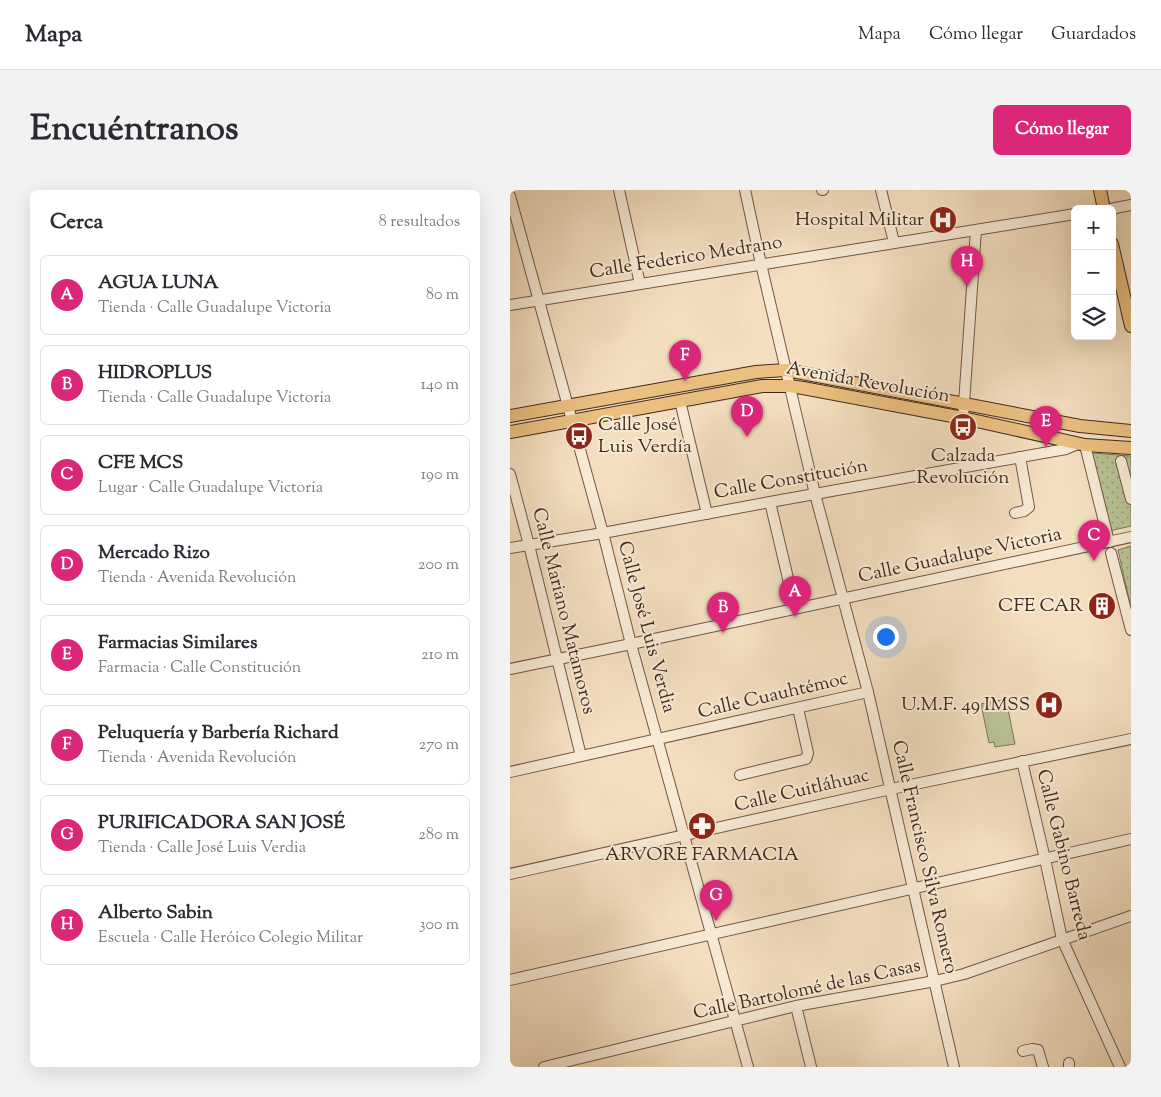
<!DOCTYPE html>
<html lang="es">
<meta charset="utf-8">
<style>
:root{--surface:#fff;--page:#f2f2f3;--text:#2b2b33;--muted:#7c7c81;--line:#e1e1e2;--accent:#db2777}
body{margin:0;font-family:"Sorts Mill Goudy",serif;background:var(--page);color:var(--text)}
.controls{position:absolute;right:15px;top:15px;display:grid;overflow:hidden;border-radius:8px;box-shadow:0 5px 20px #0002}
.controls button{width:45px;height:45px;display:grid;place-items:center;padding:0;border:0;border-bottom:1px solid var(--line);background:var(--surface);color:var(--text);font:25px sans-serif}
.you{position:absolute;left:375px;top:446px;width:18px;height:18px;margin:-12px;border:4px solid #fff;border-radius:50%;background:#1a73e8;box-shadow:0 0 0 8px #1a73e833}
.badge{display:grid;place-items:center;width:32px;height:32px;border-radius:50%;background:var(--accent);color:#fff;font-size:16px;font-weight:700}
.pin{position:absolute;translate:-50% -41px;filter:drop-shadow(0 1px 2px #0008)}
.pin::after{content:'';position:absolute;top:26px;width:18px;height:15px;background:inherit;clip-path:polygon(0 0,100% 0,50% 100%)}
.list{margin:0;padding:0;list-style:none}
h2{display:flex;justify-content:space-between;align-items:center;height:65px;margin:0;padding:0 20px;font-size:21px}
h2 small{font-size:16px;font-weight:400;color:var(--muted)}
.list li{display:grid;grid-template-columns:32px 1fr auto;gap:15px;align-items:center;box-sizing:border-box;height:80px;margin:0 10px 10px;padding:0 10px;border:1px solid var(--line);border-radius:8px}
.list b{display:block;font-size:19px;white-space:nowrap}
.list p{margin:0;font-size:16px;white-space:nowrap;color:var(--muted)}
.list em{font-size:16px;font-style:normal;color:var(--muted)}
.icon{flex:none;width:28px;height:28px;fill:none;stroke:currentColor;stroke-width:2;stroke-linecap:round;stroke-linejoin:round}
.map{position:relative;flex:none;width:621px;height:877px;overflow:hidden;border-radius:8px}
header{display:flex;align-items:center;gap:30px;box-sizing:border-box;height:70px;padding:0 25px;background:var(--surface);border-bottom:1px solid var(--line)}
header strong{font-size:24px}
nav{display:flex;gap:28px;margin-inline-start:auto;font-size:18px}
.intro{display:flex;align-items:center;justify-content:space-between;box-sizing:border-box;height:120px;padding:0 30px}
h1{margin:0;font-size:35px}
.button{padding:12px 22px;border-radius:8px;background:var(--accent);color:#fff;font-size:18px;font-weight:700}
main{display:flex;gap:30px;padding:0 30px}
aside{flex:1;background:var(--surface);border-radius:8px;box-shadow:0 5px 20px #0002}
.map>svg:first-child{display:block}
.grass{fill:url(#grass-dots);stroke:#7e765a}
.garden{fill:#b8c294;stroke:#7e765a}
.lines{fill:none;stroke-linecap:round;stroke-linejoin:round}
.minor-casing{stroke:#6f5747;stroke-width:12}
.major-casing{stroke:#432a1f;stroke-width:14}
.minor{stroke:#f7ead5;stroke-width:10}
.major{stroke:#eabf80;stroke-width:12}
.labels{text-anchor:middle;dominant-baseline:central;stroke-width:4;stroke-linejoin:round;paint-order:stroke}
.poi-label{font-size:19px;fill:#432a1f;stroke:#f7ead5;text-anchor:end}
.street-label{font-size:19px;fill:#432a1f;stroke:#f7ead5}
</style>
<header>
<strong>Mapa</strong>
<nav><a>Mapa</a><a>Cómo llegar</a><a>Guardados</a></nav>
</header>
<div class="intro"><h1>Encuéntranos</h1><a class="button">Cómo llegar</a></div>
<main>
<aside>
<h2>Cerca<small>8 resultados</small></h2>
<ul class="list">
<li><span class="badge">A</span><div><b>AGUA LUNA</b><p>Tienda · Calle Guadalupe Victoria</p></div><em>80 m</em></li>
<li><span class="badge">B</span><div><b>HIDROPLUS</b><p>Tienda · Calle Guadalupe Victoria</p></div><em>140 m</em></li>
<li><span class="badge">C</span><div><b>CFE MCS</b><p>Lugar · Calle Guadalupe Victoria</p></div><em>190 m</em></li>
<li><span class="badge">D</span><div><b>Mercado Rizo</b><p>Tienda · Avenida Revolución</p></div><em>200 m</em></li>
<li><span class="badge">E</span><div><b>Farmacias Similares</b><p>Farmacia · Calle Constitución</p></div><em>210 m</em></li>
<li><span class="badge">F</span><div><b>Peluquería y Barbería Richard</b><p>Tienda · Avenida Revolución</p></div><em>270 m</em></li>
<li><span class="badge">G</span><div><b>PURIFICADORA SAN JOSÉ</b><p>Tienda · Calle José Luis Verdia</p></div><em>280 m</em></li>
<li><span class="badge">H</span><div><b>Alberto Sabin</b><p>Escuela · Calle Heróico Colegio Militar</p></div><em>300 m</em></li>
</ul>
</aside>
<div class="map">
<svg width="621" height="877" viewBox="0 0 621 877">
<defs>
<pattern id="grass-dots" width="8" height="8" patternUnits="userSpaceOnUse" patternTransform="scale(1.25)"><rect width="8" height="8" fill="#b8c294"/><path d="M2 2h.1M6 6h.1" fill="none" stroke="#979e78" stroke-width="1.8" stroke-linecap="round"/></pattern>
</defs>
<rect width="100%" height="100%" fill="#f3debf"/>
<filter id="stains"><feTurbulence type="fractalNoise" baseFrequency=".004" numOctaves="4"/><feColorMatrix values="0 0 0 0 .2 0 0 0 0 .09 0 0 0 0 .02 0 0 0 .5 -.17"/></filter>
<radialGradient id="worn" r=".72"><stop offset=".6" stop-color="#630" stop-opacity="0"/><stop offset="1" stop-color="#630" stop-opacity=".3"/></radialGradient>
<g class="grass">
<path d="M582,263L621,266V336L599,341Z"/>
<path d="M621,356V418L608,360Z"/>
</g>
<path class="garden" d="M496,509L505,554L485,557L484,552L479,553L471,514Z"/>
<g class="lines">
<g class="minor-casing">
<g id="minor">
<path d="M109,0L130,94"/>
<path d="M235,0L251,74L305,304L358,502L444,877"/>
<path d="M312,0H313"/>
<path d="M371,0L384,52"/>
<path d="M0,6L93,343L121,454L238,877"/>
<path d="M601,19L621,15"/>
<path d="M0,115L565,24"/>
<path d="M170,211L197,324"/>
<path d="M453,228L466,40"/>
<path d="M575,255L599,352"/>
<path d="M611,271L621,309"/>
<path d="M0,284L19,355L71,566"/>
<path d="M260,312L285,418"/>
<path d="M505,323L514,321L519,317L510,267"/>
<path d="M0,358L93,343L260,312L556,259L568,254"/>
<path d="M601,363L621,440"/>
<path d="M0,479L121,454L621,347"/>
<path d="M512,571L535,669L552,749L610,877"/>
<path d="M0,582L358,502"/>
<path d="M230,585L296,569L298,563L288,518"/>
<path d="M0,684L381,599L621,549"/>
<path d="M0,790L621,649"/>
<path d="M286,816L301,877"/>
<path d="M513,861L522,859L528,860L533,877"/>
<path d="M559,873V877"/>
<path d="M34,877L286,816L425,791L454,784L621,726"/>
</g>
</g>
<g class="major-casing">
<g id="major">
<path d="M590,0L594,19"/>
<path d="M602,54L621,136"/>
<path d="M0,226L246,182L276,180L570,236L621,241"/>
<path d="M0,242L252,196H280L293,198L453,228L575,255L621,258"/>
</g>
</g>
<use href="#minor" class="minor"/>
<use href="#major" class="major"/>
</g>
<defs>
<g id="hospital-disc" transform="scale(1.4375)"><circle r="9.5" fill="#8f2418" stroke="#f7ead5"/><path d="M-5-5h3v3.5h4V-5h3V5h-3V1.5h-4V5h-3Z" fill="#fff"/></g>
<g id="bus-disc" transform="scale(1.4375)"><circle r="9.5" fill="#8f2418" stroke="#f7ead5"/><path d="M-5-6H5V4H4V6H2V4H-2V6H-4V4H-5ZM-3.5-4V0h7V-4ZM-3.5 1.2v1.5H-2V1.2ZM2 1.2v1.5H3.5V1.2Z" fill="#fff"/></g>
<g id="building-disc" transform="scale(1.4375)"><circle r="9.5" fill="#8f2418" stroke="#f7ead5"/><path d="M-4-6H4V6H1V3H-1V6H-4ZM-2.5-4.3h1.7v1.8h-1.7ZM.8-4.3h1.7v1.8H.8ZM-2.5-1h1.7V.8h-1.7ZM.8-1h1.7V.8H.8Z" fill="#fff"/></g>
<g id="pharmacy-disc" transform="scale(1.4375)"><circle r="9.5" fill="#8f2418" stroke="#f7ead5"/><path d="M-2-6h4v4h4v4h-4v4h-4v-4h-4v-4h4Z" fill="#fff"/></g>
</defs>
<g fill-rule="evenodd">
<use href="#hospital-disc" x="433" y="30"/>
<use href="#bus-disc" x="453" y="237"/>
<use href="#bus-disc" x="69" y="246"/>
<use href="#building-disc" x="592" y="416"/>
<use href="#hospital-disc" x="539" y="515"/>
<use href="#pharmacy-disc" x="192" y="636"/>
</g>
<g class="labels">
<g class="poi-label">
<text x="414" y="30">Hospital Militar</text>
<text x="88" y="235" text-anchor="start">Calle José<tspan x="88" dy="22">Luis Verdía</tspan></text>
<text x="453" y="266" text-anchor="middle">Calzada<tspan x="453" dy="22">Revolución</tspan></text>
<text x="573" y="416">CFE CAR</text>
<text x="520" y="515">U.M.F. 49 IMSS</text>
<text x="192" y="665" text-anchor="middle">ARVORE FARMACIA</text>
</g>
<g class="street-label">
<text transform="translate(176 68) rotate(-9)">Calle Federico Medrano</text>
<text transform="translate(358 193) rotate(10)">Avenida Revolución</text>
<text transform="translate(281 290) rotate(-10)">Calle Constitución</text>
<text transform="translate(450 366) rotate(-12)">Calle Guadalupe Victoria</text>
<text transform="translate(53 421) rotate(76)">Calle Mariano Matamoros</text>
<text transform="translate(136 437) rotate(75)">Calle José Luis Verdia</text>
<text transform="translate(263 506) rotate(-13)">Calle Cuauhtémoc</text>
<text transform="translate(292 601) rotate(-13)">Calle Cuitláhuac</text>
<text transform="translate(553 665) rotate(76)">Calle Gabino Barreda</text>
<text transform="translate(414 667) rotate(77)">Calle Francisco Silva Romero</text>
<text transform="translate(297 800) rotate(-12)">Calle Bartolomé de las Casas</text>
</g>
</g>
<rect width="100%" height="100%" filter="url(#stains)"/>
<rect width="100%" height="100%" fill="url(#worn)"/>
</svg>
<div class="controls">
<button>+</button>
<button>−</button>
<button><svg class="icon" aria-label="layers" viewBox="0 0 24 24"><path d="M12 4l9 5-9 5-9-5zM3 14l9 5 9-5"/></svg></button>
</div>
<div class="you"></div>
<div class="pin badge" style="left:285px;top:427px">A</div>
<div class="pin badge" style="left:213px;top:443px">B</div>
<div class="pin badge" style="left:584px;top:371px">C</div>
<div class="pin badge" style="left:237px;top:247px">D</div>
<div class="pin badge" style="left:536px;top:257px">E</div>
<div class="pin badge" style="left:175px;top:191px">F</div>
<div class="pin badge" style="left:206px;top:731px">G</div>
<div class="pin badge" style="left:457px;top:97px">H</div>
</div>
</main>
